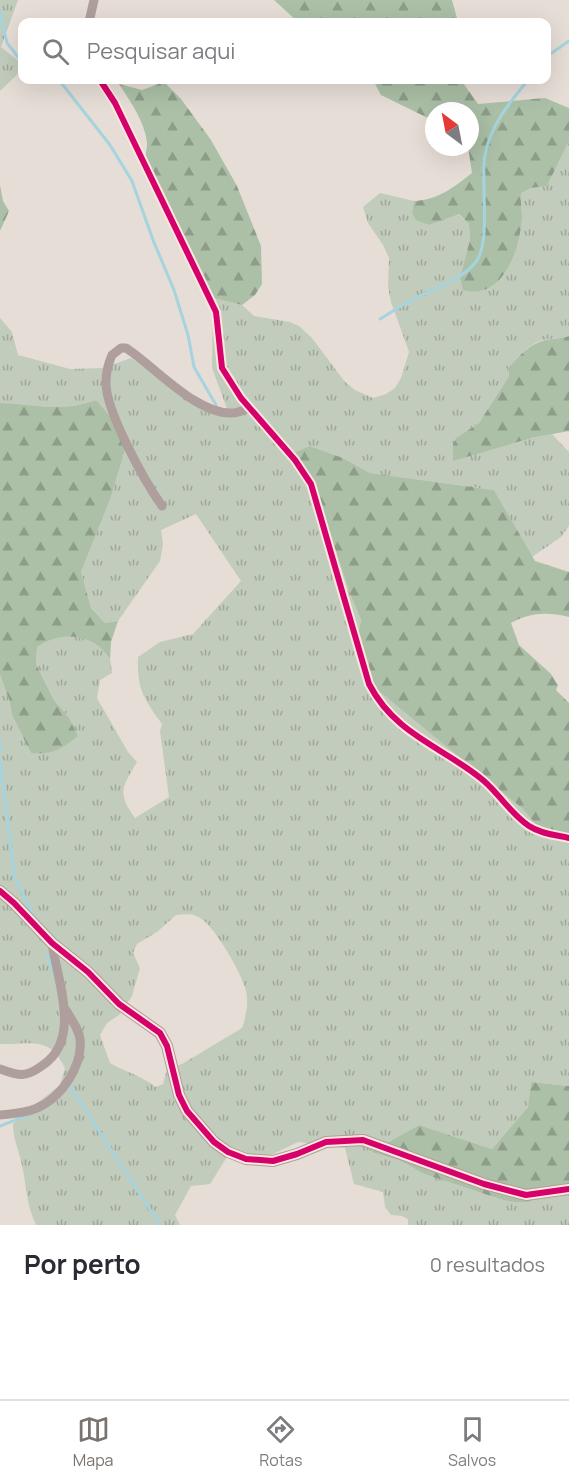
<!DOCTYPE html>
<html lang="pt">
<style>
:root{--surface:#fff;--page:#f2f2f3;--text:#2b2b33;--muted:#7c7c81;--line:#e1e1e2;--accent:#7b736d}
body{margin:0;font-family:Manrope,sans-serif;background:var(--page);color:var(--text)}
.compass{position:absolute;left:425px;top:102px;width:54px;height:54px;border-radius:50%;background:var(--surface);box-shadow:0 6px 24px #0002;rotate:328deg}
.list{margin:0;padding:0;list-style:none}
h2{display:flex;justify-content:space-between;align-items:center;height:78px;margin:0;padding:0 24px;font-size:26px}
h2 small{font-size:20px;font-weight:400;color:var(--muted)}
.icon{flex:none;width:33px;height:33px;fill:none;stroke:currentColor;stroke-width:2;stroke-linecap:round;stroke-linejoin:round}
.map{position:relative;flex:none;width:569px;height:1225px;overflow:hidden}
.search{position:absolute;background:var(--surface);box-shadow:0 6px 24px #0002;left:18px;right:18px;top:18px;height:66px;display:flex;align-items:center;gap:15px;box-sizing:border-box;padding:0 21px;border-radius:12px;color:var(--muted);font-size:22px}
.sheet{height:174px;background:var(--surface)}
nav{display:flex;justify-content:space-around;align-items:center;box-sizing:border-box;height:84px;border-top:2px solid var(--line);background:var(--surface);font-size:16px;color:var(--muted)}
nav a{display:grid;justify-items:center;gap:3px}
nav .on{color:var(--accent)}
.map>svg:first-child{display:block}
.grass{fill:url(#grass-tufts);fill-rule:evenodd}
.forest{fill:url(#forest-firs)}
.lines{fill:none;stroke-linecap:round;stroke-linejoin:round}
.stream{stroke:#a5d4df;stroke-width:3}
.minor{stroke:#ae9e9c;stroke-width:9}
.tertiary{stroke:#ae9e9c;stroke-width:12}
.cycleway-casing{stroke:#fae9dc;stroke-width:10}
.cycleway{stroke:#d6006c;stroke-width:6}
</style>
<div class="map">
<svg width="569" height="1225" viewBox="0 0 569 1225">
<defs>
<pattern id="grass-tufts" width="24" height="20" patternUnits="userSpaceOnUse" patternTransform="scale(1.5)"><rect width="24" height="20" fill="#c2ccbc"/><path d="M3 7l-1-3M5 7V3M7 7l1-3M15 17l-1-3M17 17v-4M19 17l1-3" fill="none" stroke="#9fa79a"/></pattern>
<pattern id="forest-firs" width="22" height="20" patternUnits="userSpaceOnUse" patternTransform="scale(1.5)"><rect width="22" height="20" fill="#abc0a7"/><path d="M5 1l3.5 6h-7zM16 11l3.5 6h-7z" fill="#8d9d89"/></pattern>
</defs>
<rect width="100%" height="100%" fill="#e6ddd6"/>
<g class="grass">
<path d="M0,0H18L1,47L21,63L20,72L0,91Z"/>
<path d="M569,141V336C561,339 557,338 549,339C531,341 520,355 508,368L509,376L479,423L456,438H531L552,434L569,452V526L561,537L532,557L494,490L370,473L343,458L310,446L314,497L329,531L351,596L361,620L357,640L523,809L545,836L569,838V1086L531,1082L528,1107L492,1149L419,1125L371,1152L401,1161L424,1174L503,1200C532,1205 544,1195 569,1183V1225H408V1219L402,1216L391,1215L385,1207L383,1192L354,1184L345,1148L298,1142L265,1158L227,1157L210,1184L191,1186L175,1215L180,1225H36C25,1201 27,1185 21,1161C18,1148 13,1138 13,1124L22,1115L60,1085L65,1068C49,1035 31,1045 0,1044V675L9,699L12,715L31,753L69,718L54,700L36,664L37,647C56,632 88,631 106,651C111,657 111,666 112,673L100,680L97,698L128,752L137,762C123,786 116,792 135,818L169,797L160,731L162,724C143,698 137,689 138,657L160,642L193,634L241,581L196,514L161,530L163,544L160,561L118,621L105,623L91,608L81,572L111,497L125,450L96,400C61,413 36,404 0,403V318L12,332L18,355L70,369L103,368L131,358L195,398L229,414L212,368L213,298L242,305L254,316L290,322L299,326L312,338L345,382L355,390L373,398L386,394L395,388L401,378L409,352L391,302L388,287L389,258L383,245L368,223L363,207L380,193L414,201L412,213L428,225L458,214L469,224L470,240L460,277L522,216L520,193L531,188L547,186ZM176,915C185,914 195,913 203,920C217,931 242,974 246,991C249,1003 246,1017 242,1028L182,1064L167,1069L163,1084L156,1087C142,1076 126,1072 110,1063L100,1035L107,1023L119,1015L132,996L140,968L133,953L137,944L157,932Z"/>
</g>
<g class="forest">
<path d="M274,0H452L458,22H298Z"/>
<path d="M373,80H461L478,104L545,98L569,108V141L547,186L531,188L521,193C520,201 522,209 522,217C520,249 503,301 463,290L460,277L470,240L469,224L459,214L429,225L416,220L412,213L414,201C438,200 454,187 472,173L468,147H470V111H434V121L381,95Z"/>
<path d="M164,82L181,99L211,140L237,186L261,246L262,284L255,295L242,305L213,298L145,165C145,158 146,152 147,146C148,127 129,99 119,84L142,90Z"/>
<path d="M0,185L3,201L9,211L0,231Z"/>
<path d="M569,336V431L531,438L453,461V445L456,438L479,423L509,376L508,368C520,355 529,344 546,340C554,338 561,339 569,336Z"/>
<path d="M96,400L118,426L125,450L111,497L81,572L91,608L105,623L118,621L111,642L110,659C95,633 60,630 37,647L36,664L54,700L69,718L78,736C61,749 53,755 31,753L12,715L9,699L0,675V403C36,404 61,413 96,400Z"/>
<path d="M310,446L343,458L370,473L494,490L535,561L569,572V617C548,612 530,612 511,623L519,645L551,674L558,685L556,690L569,703V838L545,836L523,809L374,687L357,640L361,620L351,596L329,531L314,497L287,456Z"/>
<path d="M531,1082L569,1086V1183L528,1202H514L503,1200L424,1174L401,1161L371,1152L419,1125L492,1149L528,1107Z"/>
</g>
<g class="lines">
<g class="stream">
<path d="M0,12L7,43L22,62"/>
<path d="M546,57L569,41"/>
<path d="M59,80L110,145L132,181L153,240L174,290L188,335L194,367L216,405"/>
<path d="M380,319C392,312 403,304 416,298C436,287 460,281 475,263C492,244 480,181 485,155C490,126 510,102 528,80"/>
<path d="M0,741V752"/>
<path d="M0,760L14,875L33,915"/>
<path d="M47,956L55,977"/>
<path d="M68,1083L160,1225"/>
<path d="M0,1126L28,1115"/>
</g>
<g class="minor">
<path d="M89,22L94,0"/>
<path d="M100,80L115,103L216,312L222,368L241,398L295,460L311,484L369,684C396,736 444,747 484,781C500,795 512,815 529,826C541,834 556,835 569,838"/>
<path d="M162,506C145,482 105,410 106,382C106,374 109,362 112,355L121,348H126C154,366 197,415 232,413C238,413 244,410 250,408"/>
<path d="M0,1069C19,1076 26,1078 43,1065C82,1039 57,980 52,943"/>
<path d="M0,1115C12,1114 26,1113 37,1108C61,1098 83,1066 80,1039C79,1029 71,1019 66,1010"/>
</g>
<path class="tertiary" d="M0,891L14,903L52,943L88,972L119,1004L160,1033L167,1046L179,1095L187,1111L214,1142L228,1152L246,1159L273,1161L297,1154L326,1142L363,1140L484,1184L526,1195L569,1189"/>
<g class="cycleway-casing">
<g id="cycleway">
<path d="M100,80L115,103L216,312L222,368L241,398L295,460L311,484L369,684C396,736 444,747 484,781C500,795 512,815 529,826C541,834 556,835 569,838"/>
<path d="M0,891L14,903L52,943L88,972L119,1004L160,1033L167,1046L179,1095L187,1111L214,1142L228,1152L246,1159L273,1161L297,1154L326,1142L363,1140L484,1184L526,1195L569,1189"/>
</g>
</g>
<use href="#cycleway" class="cycleway"/>
</g>
</svg>
<svg class="compass" viewBox="-18 -18 36 36"><path d="M0-13l5 13h-10z" fill="#e53935"/><path d="M0 13l5-13h-10z" fill="#7c7c81"/></svg>
<div class="search"><svg class="icon" aria-label="search" viewBox="0 0 24 24"><circle cx="10" cy="10" r="6"/><path d="M15 15l6 6"/></svg>Pesquisar aqui</div>
</div>
<section class="sheet">
<h2>Por perto<small>0 resultados</small></h2>
<ul class="list">
</ul>
</section>
<nav>
<a class="on"><svg class="icon" aria-label="map" viewBox="0 0 24 24"><path d="M3 6l6-2 6 2 6-2v14l-6 2-6-2-6 2zM9 4v14M15 6v14"/></svg>Mapa</a>
<a><svg class="icon" aria-label="directions" viewBox="0 0 24 24"><path d="M12 3l9 9-9 9-9-9zM9 14v-3h6M13 9l2 2-2 2"/></svg>Rotas</a>
<a><svg class="icon" aria-label="saved" viewBox="0 0 24 24"><path d="M7 4h10v16l-5-4-5 4z"/></svg>Salvos</a>
</nav>
